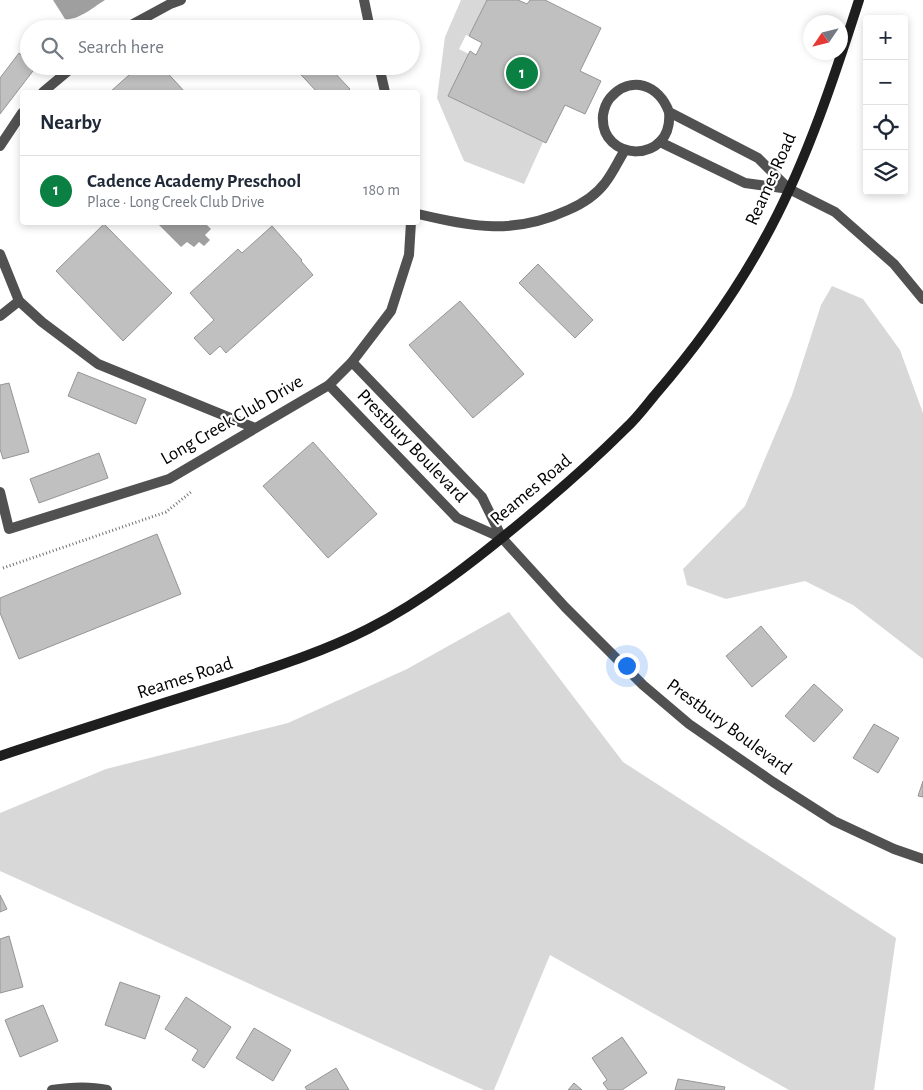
<!DOCTYPE html>
<meta charset="utf-8">
<style>
:root{--surface:#fff;--page:#f2f2f3;--text:#1f2937;--muted:#747a83;--line:#e0e1e3;--accent:#0b8043}
body{margin:0;font-family:"Alegreya Sans",sans-serif;background:var(--page);color:var(--text)}
.controls{position:absolute;right:15px;top:15px;display:grid;overflow:hidden;border-radius:5px;box-shadow:0 2px 8px #0003}
.controls button{width:45px;height:45px;display:grid;place-items:center;padding:0;border:0;border-bottom:1px solid var(--line);background:var(--surface);color:var(--text);font:25px sans-serif}
.compass{position:absolute;left:803px;top:15px;width:45px;height:45px;border-radius:50%;background:var(--surface);box-shadow:0 2px 8px #0003;rotate:235deg}
.you{position:absolute;left:626px;top:665px;width:18px;height:18px;margin:-12px;border:4px solid #fff;border-radius:50%;background:#1a73e8;box-shadow:0 0 0 8px #1a73e833}
.badge{display:grid;place-items:center;width:32px;height:32px;border-radius:50%;background:var(--accent);color:#fff;font-size:16px;font-weight:700}
.pin{position:absolute;translate:-50% -50%;border:2px solid #fff;box-shadow:0 1px 5px #0006}
.list{margin:0;padding:0;list-style:none}
h2{display:flex;justify-content:space-between;align-items:center;height:65px;margin:0;padding:0 20px;font-size:21px}
h2 small{font-size:16px;font-weight:400;color:var(--muted)}
.list li{display:grid;grid-template-columns:32px 1fr auto;gap:15px;align-items:center;box-sizing:border-box;height:70px;padding:0 20px;border-top:1px solid var(--line)}
.list b{display:block;font-size:19px;white-space:nowrap}
.list p{margin:0;font-size:16px;white-space:nowrap;color:var(--muted)}
.list em{font-size:16px;font-style:normal;color:var(--muted)}
.icon{flex:none;width:28px;height:28px;fill:none;stroke:currentColor;stroke-width:2;stroke-linecap:round;stroke-linejoin:round}
.map{position:relative;flex:none;width:923px;height:1090px;overflow:hidden}
.search{position:absolute;background:var(--surface);box-shadow:0 2px 8px #0003;left:20px;top:20px;width:400px;height:55px;display:flex;align-items:center;gap:12px;box-sizing:border-box;padding:0 18px;border-radius:28px;color:var(--muted);font-size:19px}
.panel{position:absolute;background:var(--surface);box-shadow:0 2px 8px #0003;left:20px;top:90px;width:400px;height:135px;border-radius:5px}
.map>svg:first-child{display:block}
.green{fill:#d8d8d8}
.water{fill:#9f9f9f}
.building{fill:#c0c0c0;stroke:#959595}
.lines{fill:none;stroke-linecap:round;stroke-linejoin:round}
.path{stroke:#737373;stroke-width:3;stroke-dasharray:1 2.5;stroke-linecap:butt}
.service{stroke:#515151;stroke-width:10}
.minor{stroke:#515151;stroke-width:10}
.secondary{stroke:#1e1e1e;stroke-width:10}
.labels{text-anchor:middle;dominant-baseline:central;stroke-width:4.5;stroke-linejoin:round;paint-order:stroke}
.street-label{font-size:19px;fill:#000;stroke:#fff}
</style>
<div class="map">
<svg width="923" height="1090" viewBox="0 0 923 1090">
<rect width="100%" height="100%" fill="#fff"/>
<g class="green">
<path d="M461,0H487L469,36L466,35L459,49L469,54L448,96L543,142L524,184L464,161L437,98L445,37Z"/>
<path d="M832,286L863,299L900,350L923,413V659L853,605L805,581L726,599L687,585L683,569L745,506L792,395L821,305Z"/>
<path d="M509,612L623,762L896,938L874,1090H789L550,955L494,1090H484L0,871V813L106,769L288,723L407,669Z"/>
</g>
<g class="water">
<path d="M53,0H105C95,6 78,21 65,19Z"/>
<path d="M157,223H207L206,224L211,229L205,235L210,240L204,246L199,242L194,247L187,242L181,247Z"/>
</g>
<g class="building">
<path d="M487,0H518L527,4L530,0H545L601,28L580,71L601,81L585,114L565,105L546,143L448,96L470,51L476,55L482,43L469,36Z"/>
<path d="M19,53L29,61V66L36,67L0,114V78Z"/>
<path d="M144,66H161L185,92H110L138,67L141,70Z"/>
<path d="M293,66H328L350,89L346,92H317Z"/>
<path d="M104,224L172,293L123,341L56,271Z"/>
<path d="M272,226L302,260L301,261L313,275L226,353L220,346L210,355L194,338L214,320L190,293L238,249L242,253Z"/>
<path d="M538,264L593,320L575,338L519,283Z"/>
<path d="M460,301L524,374L473,418L409,345Z"/>
<path d="M78,372L146,399L136,424L68,396Z"/>
<path d="M9,383L29,452L3,459L0,449V385Z"/>
<path d="M313,442L377,514L328,558L263,486Z"/>
<path d="M99,453L108,478L39,503L30,479Z"/>
<path d="M157,534L181,594L19,659L0,613V598Z"/>
<path d="M761,626L787,657L752,687L726,656Z"/>
<path d="M814,684L843,710L814,742L785,716Z"/>
<path d="M874,724L899,738L878,773L853,758Z"/>
<path d="M923,781V797L918,796Z"/>
<path d="M0,895L7,909L0,912Z"/>
<path d="M9,936L23,987L0,993V939Z"/>
<path d="M120,982L160,996L145,1039L105,1025Z"/>
<path d="M186,997L231,1027L204,1068L192,1060L198,1050L165,1029Z"/>
<path d="M43,1005L58,1041L20,1057L5,1020Z"/>
<path d="M254,1028L291,1050L273,1081L236,1058Z"/>
<path d="M622,1037L647,1073L622,1090H608L603,1083L607,1080L592,1058Z"/>
<path d="M336,1068L349,1090H307L305,1087Z"/>
<path d="M678,1079L725,1087L724,1090H675Z"/>
<path d="M574,1083L582,1090H568Z"/>
</g>
<g class="lines">
<path class="path" d="M3,568L166,512L191,492"/>
<g class="service">
<path d="M669,112C674,165 599,163 603,115C604,109 606,103 610,98C631,74 659,85 669,112L758,158L789,189"/>
<path d="M660,142L745,183L789,189"/>
<path d="M418,214C473,227 514,235 568,210C582,204 596,195 605,183C613,173 618,161 625,150"/>
</g>
<g class="minor">
<path d="M364,0L370,29"/>
<path d="M124,29L170,4L181,0"/>
<path d="M379,66L385,92"/>
<path d="M43,92L74,66"/>
<path d="M0,146L22,113"/>
<path d="M789,189L835,212L894,264L923,299"/>
<path d="M0,254L19,301L42,322L98,364L255,428"/>
<path d="M0,316L19,301"/>
<path d="M352,362L482,497L502,538L565,607L643,685L689,724L773,782L834,821L894,849L923,859"/>
<path d="M329,385L457,518L502,538"/>
<path d="M0,492L9,529L169,479L329,385L352,362L391,311L409,255L411,222"/>
<path d="M52,1090C71,1087 89,1086 107,1090"/>
</g>
<path class="secondary" d="M0,756C69,733 139,711 208,689C262,671 317,655 368,629C425,600 477,559 526,518C561,489 594,460 626,428C636,419 645,407 654,396C699,344 739,288 771,227C808,157 835,75 859,0"/>
</g>
<g class="labels">
<g class="street-label">
<text transform="translate(771 179) rotate(-66)">Reames Road</text>
<text transform="translate(232 420) rotate(-30)">Long Creek Club Drive</text>
<text transform="translate(412 446) rotate(46)">Prestbury Boulevard</text>
<text transform="translate(531 490) rotate(-40)">Reames Road</text>
<text transform="translate(185 678) rotate(-18)">Reames Road</text>
<text transform="translate(729 727) rotate(36)">Prestbury Boulevard</text>
</g>
</g>
</svg>
<div class="controls">
<button>+</button>
<button>−</button>
<button><svg class="icon" aria-label="locate" viewBox="0 0 24 24"><circle cx="12" cy="12" r="6"/><path d="M12 2v4M12 18v4M2 12h4M18 12h4"/></svg></button>
<button><svg class="icon" aria-label="layers" viewBox="0 0 24 24"><path d="M12 4l9 5-9 5-9-5zM3 14l9 5 9-5"/></svg></button>
</div>
<svg class="compass" viewBox="-18 -18 36 36"><path d="M0-13l5 13h-10z" fill="#e53935"/><path d="M0 13l5-13h-10z" fill="#747a83"/></svg>
<div class="you"></div>
<div class="pin badge" style="left:522px;top:73px">1</div>
<div class="search"><svg class="icon" aria-label="search" viewBox="0 0 24 24"><circle cx="10" cy="10" r="6"/><path d="M15 15l6 6"/></svg>Search here</div>
<section class="panel">
<h2>Nearby<small></small></h2>
<ul class="list">
<li><span class="badge">1</span><div><b>Cadence Academy Preschool</b><p>Place · Long Creek Club Drive</p></div><em>180 m</em></li>
</ul>
</section>
</div>
